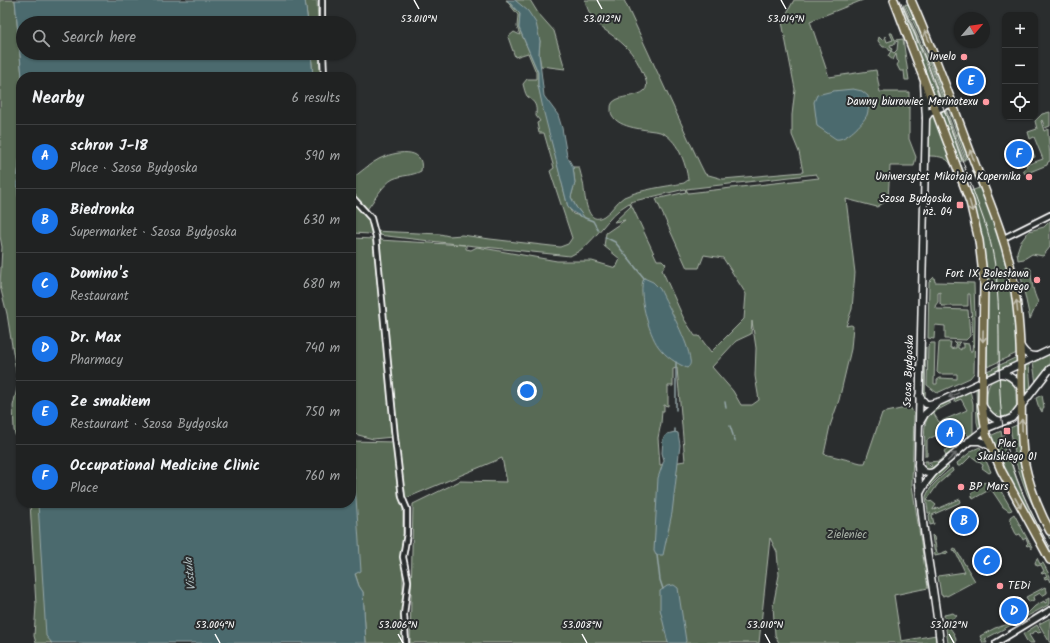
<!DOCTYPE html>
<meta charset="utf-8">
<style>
:root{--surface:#202222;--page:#2d2f2f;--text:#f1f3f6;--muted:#a2a4a5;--line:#3d3f40;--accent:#1a73e8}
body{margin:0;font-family:Kalam,sans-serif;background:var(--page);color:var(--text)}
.controls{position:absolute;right:12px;top:12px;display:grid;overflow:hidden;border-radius:8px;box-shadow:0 1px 3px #0004}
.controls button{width:36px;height:36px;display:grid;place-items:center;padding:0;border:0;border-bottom:1px solid var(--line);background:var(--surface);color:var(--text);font:20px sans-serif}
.compass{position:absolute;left:954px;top:12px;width:36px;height:36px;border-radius:50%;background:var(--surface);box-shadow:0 1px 3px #0004;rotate:61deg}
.you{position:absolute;left:527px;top:391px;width:14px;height:14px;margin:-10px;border:3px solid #fff;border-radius:50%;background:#1a73e8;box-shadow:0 0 0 6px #1a73e833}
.badge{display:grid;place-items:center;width:26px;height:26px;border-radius:50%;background:var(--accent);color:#fff;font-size:13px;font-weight:700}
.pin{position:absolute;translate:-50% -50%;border:2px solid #fff;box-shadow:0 1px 4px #0006}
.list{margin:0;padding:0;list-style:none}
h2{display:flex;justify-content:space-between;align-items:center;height:52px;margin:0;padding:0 16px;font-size:17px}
h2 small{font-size:13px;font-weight:400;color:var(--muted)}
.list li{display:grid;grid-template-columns:26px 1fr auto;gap:12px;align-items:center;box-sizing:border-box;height:64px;padding:0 16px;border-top:1px solid var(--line)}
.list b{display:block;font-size:15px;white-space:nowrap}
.list p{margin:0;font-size:13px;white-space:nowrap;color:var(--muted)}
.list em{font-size:13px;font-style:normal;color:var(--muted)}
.icon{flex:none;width:22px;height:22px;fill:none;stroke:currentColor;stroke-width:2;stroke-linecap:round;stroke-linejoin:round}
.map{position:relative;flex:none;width:1050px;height:643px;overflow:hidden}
.search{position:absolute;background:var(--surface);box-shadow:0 1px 3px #0004;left:16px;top:16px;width:340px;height:44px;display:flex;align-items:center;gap:10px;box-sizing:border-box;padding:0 14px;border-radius:22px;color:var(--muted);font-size:15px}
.panel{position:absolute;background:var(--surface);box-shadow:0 1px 3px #0004;left:16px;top:72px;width:340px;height:436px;border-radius:16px}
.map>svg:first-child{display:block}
.green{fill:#596b55;stroke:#acb5aa;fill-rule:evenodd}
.water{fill:#4c6a6e;stroke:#94a6a8}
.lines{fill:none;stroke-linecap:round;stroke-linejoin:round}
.stream{stroke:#94a6a8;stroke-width:1.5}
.minor-casing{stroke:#fff;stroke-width:8}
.tertiary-casing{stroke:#fff;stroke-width:9}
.primary-casing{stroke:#fff;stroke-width:10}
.minor{stroke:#2a2d2e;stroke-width:4.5}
.tertiary{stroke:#2a2d2e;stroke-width:6}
.primary{stroke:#736c4b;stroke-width:7}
.tram{stroke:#fff;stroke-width:1}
.oneway{stroke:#c0bdae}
.oneway2{stroke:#6a6c6d}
.ticks{fill:none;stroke:#fff;stroke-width:1.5}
.poi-dot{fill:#ff9aa2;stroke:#2a2d2e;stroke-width:1.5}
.labels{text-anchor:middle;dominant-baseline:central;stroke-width:4;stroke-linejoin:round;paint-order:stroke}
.poi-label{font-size:11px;fill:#fff;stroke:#2a2d2e;text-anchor:end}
.street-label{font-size:11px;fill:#fff;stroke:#2a2d2e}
.park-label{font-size:11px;fill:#acb5aa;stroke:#2a2d2e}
.water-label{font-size:12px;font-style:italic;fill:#aebcbe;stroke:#2a2d2e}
.ticks-label{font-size:10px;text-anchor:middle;fill:#fff;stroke:#2a2d2e;stroke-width:4;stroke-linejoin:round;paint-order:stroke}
</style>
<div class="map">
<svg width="1050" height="643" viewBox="0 0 1050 643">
<rect width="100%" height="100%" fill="#2a2d2e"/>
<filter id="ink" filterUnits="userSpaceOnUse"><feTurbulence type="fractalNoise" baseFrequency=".025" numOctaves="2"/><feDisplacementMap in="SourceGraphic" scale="8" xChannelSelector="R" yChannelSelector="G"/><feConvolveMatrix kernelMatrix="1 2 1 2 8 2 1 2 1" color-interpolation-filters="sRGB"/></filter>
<g filter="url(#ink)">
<g class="green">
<path d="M0,0H15L22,77H21V143L17,184L21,222V457L14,430L13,406L18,384L7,314L0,286L2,247L0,236Z"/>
<path d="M305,0H317L318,23H308Z"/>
<path d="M506,0H507L520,14L519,28L538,72V85L568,207L573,214L584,217L576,207L571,197L575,183L573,167H579C580,172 582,177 583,182C585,191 585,228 604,216C612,211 616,202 624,197C642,189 664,187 684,183L688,180C686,163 677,138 660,132C646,129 619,129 612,115C611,114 611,110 611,109C609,89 656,104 645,78C640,66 634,54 624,45C605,27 592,28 585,0H624L700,164L705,174L723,179L803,172L799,152L792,135V115L795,89L782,22L794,0H863L810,21L829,77L876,70L880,92H909V139L916,157L914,166H890L888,200L877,207L846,199L855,273L852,309L846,326L851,325L853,326L851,349L839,400L830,426L824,454L861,463H865L882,413L910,407L914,414L912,485L928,588L894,595L901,641L936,635L937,643H779L775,635L773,606L779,575L777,552L770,538L759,643H410L413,504L460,481L507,482L502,458L404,499L379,240L465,245L378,235L374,231L371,234L351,233V179C360,173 369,164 379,159C393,152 426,145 421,171C412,176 402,175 393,179C383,184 373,202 366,211L374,231L440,234L449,236L462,235L490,239L560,247L568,244L572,238L550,171L554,168L544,133H539L537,123L540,121L536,116C537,104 535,103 527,96C525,93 524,88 523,84L527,79H536V72L528,53L515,57L508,37L514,32L520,35L517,27L518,15ZM816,174L819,178L688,193L686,189ZM685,189L686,192L656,199L687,268H699L704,255L723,258L746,294L744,319L711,352L699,336H695L684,319L662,270L666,264L662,260H657L630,202ZM629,203L631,206L614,222L625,220L606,233L604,246L620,259L616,268L592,261H557L477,247L471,250L466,249V245L570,256C595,246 605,216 629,203ZM752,321L756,348L755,376L759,400L752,405H741L733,391L712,367L736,341L751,334ZM677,368L685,461L660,465L658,438L661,423L662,411H664V405L668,406V386H673V369Z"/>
<path d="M515,0H530L538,13L554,31L565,69L541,66L539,54L540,41L518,3Z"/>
<path d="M905,4L910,5L928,46L947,98L945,102L925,47Z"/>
<path d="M903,5H904L930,64L944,102H942L928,64Z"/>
<path d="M902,6L924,58L941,103L936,100L901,8Z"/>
<path d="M890,33H892L895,40L903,39L909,80H905L904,71H900L897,65L899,62L897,60L896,54L893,60L888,56L891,51L894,53L897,50L898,41L895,42V44L890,45L892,50L890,51L887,47H883L878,41L879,37L882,40L884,39L885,36L887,42L893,40Z"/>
<path d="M311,53H319L321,77H313Z"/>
<path d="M948,108L952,110L969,158L966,159Z"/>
<path d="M945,109H946L965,160H963Z"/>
<path d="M944,110L962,161L958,162L941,116L942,112Z"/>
<path d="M1050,112V126L1045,128L1042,120L1041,121L1044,131L1048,129C1048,140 1050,150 1050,161L1048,162L1047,165L1025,174L1023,170L1027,167L1026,165L1043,159L1034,137L1030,139L1028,132L1037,129L1035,121L1042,114Z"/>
<path d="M934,113L953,164L951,165C947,156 936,156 927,156L929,115Z"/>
<path d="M1030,144L1035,157L1026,160L1022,148Z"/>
<path d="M972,162C985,200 1002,237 1010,276C1015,302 1016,328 1017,353L987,367L988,278L982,239L959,165H961L971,191L979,188L970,163Z"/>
<path d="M1050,221V247L1043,256L1032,254L1024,259L1018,260L1017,252L1020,243L1029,231L1044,227Z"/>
<path d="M351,238L375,239L380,301L393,435L392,437L373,439L351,433Z"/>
<path d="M1027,267L1031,269C1031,280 1033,292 1038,302L1030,319L1020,272Z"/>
<path d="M934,277L935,282L974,283L975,320L974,373L970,378L937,393L927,385L928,346L931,343H935L934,384H937V380L940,378L957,379V374H939L937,372L939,343L940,342H951L950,348H952V350L953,348H956V344L954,342H960L958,344V348L961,350V348H964V344H962V343L969,344L970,351H972L973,337L970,294H968V306H942L940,304V292L938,293V302L935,306L937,309L968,310L970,336L966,340L945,339V326L935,325L934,339L928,338L929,282Z"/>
<path d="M926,347L925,401L923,399L922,352Z"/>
<path d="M1050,353V365L1036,384L1033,362Z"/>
<path d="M1017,357L1018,362L987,376V371Z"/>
<path d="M1029,364L1031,389L1025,397L1024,366Z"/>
<path d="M998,377C1011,377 1016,384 1016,396C1016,400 1017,405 1016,409C1011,419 997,421 990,412C985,406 986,388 991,382C993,380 995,379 998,377Z"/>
<path d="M979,386V406L982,428L979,430L977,422L976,387Z"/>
<path d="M970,390L973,404V434L933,470L926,471L925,468V461H928V464L931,467L932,466L929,462L939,461L946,455L944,451L952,446L954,447L969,436L965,432L962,433L958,427L956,425L927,440V456H925C925,430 919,413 947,401L951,403L938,410L934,414L939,422L967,410L961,399L954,402L955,397Z"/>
<path d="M1042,395L1044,407L1042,412L1038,405L1036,398Z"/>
<path d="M1017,425L1020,464L1041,520L1050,539L1027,494L1013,454L1015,453L1010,428Z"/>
<path d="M1001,431L1006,456H1009C1018,489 1033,518 1050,549V554L1010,482L990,436Z"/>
<path d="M351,441L394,442L401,501L403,503V643H366L363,592L359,586L355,573L354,468L351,463Z"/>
<path d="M980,447L991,472L989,473L982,468L983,465L971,456L961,466H958L957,463L973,450Z"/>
<path d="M947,466L949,467L929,487L927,486L944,467Z"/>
<path d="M952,468L953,471L938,484L927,500L930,502L931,501L936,505L933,509V510L937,508L935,510L960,499L961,502L932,515L934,524L930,525L929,515L931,513H928C928,508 926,502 926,497C928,487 945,474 952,468Z"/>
<path d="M995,481L1012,510L1009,511L1003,507L991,489L973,499L971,493L982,483Z"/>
<path d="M30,503H39L51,643H52H36L34,636L36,605Z"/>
<path d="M1014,514L1032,547V549L1029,545L1027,546L1026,545L1028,543L1026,538L1023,540L1020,534L1017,535C1014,532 1012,524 1010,520V517Z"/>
<path d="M932,535L934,537L937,553L939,554L947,551L948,553L935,556Z"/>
<path d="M955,548L975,581L947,596L945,595L943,596L941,595L938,576L965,572L955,551L954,552L953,549Z"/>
<path d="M1037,558L1040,564L1043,563L1050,576V582L1048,578L1045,579L1044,577L1047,576L1045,573L1042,574L1041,573L1044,571L1041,565L1037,566L1035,563Z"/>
<path d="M1045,587L1047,591V593L1042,596L1040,593L1033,597L1034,600L1029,602L1026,597Z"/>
<path d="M1050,597V604L985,639L987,643H983L980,636L995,628L1009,624L1027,614L1035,606L1044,601L1045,603L1047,602V599Z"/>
<path d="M953,613L957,616C939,627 957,628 956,643H948L944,615Z"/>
<path d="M1050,618V643L1039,624Z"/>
<path d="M1037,625L1041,632L1038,633L1036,631L1029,635L1034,643H1028L1023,634Z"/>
</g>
<g class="water">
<path d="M15,0H305L308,23H23V53H311L313,77H22Z"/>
<path d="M507,0H515L528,11L536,23L540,41L539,54L544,96L558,115L562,128L567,156L573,167L575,183L571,197L576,207L585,218C577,214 575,215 568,207L544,113L538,85V72L519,28L520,14Z"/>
<path d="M853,89L862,91L868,96C869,102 869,109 867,115C863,123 846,141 836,139L817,126L814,102L817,95L833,91Z"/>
<path d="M21,143V222L17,184Z"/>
<path d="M644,278L653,282L660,289C668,306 689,343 690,360C691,363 690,366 687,368C676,363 666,357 658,346C649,334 637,292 644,278Z"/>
<path d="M675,432L678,433L680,445L672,513L663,555H656L654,551L658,478L664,460L662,453L663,439L667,434Z"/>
<path d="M351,463L354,468L361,571L355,574L359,586L363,592L366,643H52L46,636L38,503H351Z"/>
<path d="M674,585L678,588L686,641L685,643H668L660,609V591L667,586Z"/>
</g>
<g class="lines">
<g class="stream">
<path d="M585,218L593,221L598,230"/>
<path d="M605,237L615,242L644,278"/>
<path d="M676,362V410"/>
<path d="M725,402L726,408"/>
<path d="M730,426L735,441"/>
<path d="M675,432V429"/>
<path d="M657,555L660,580L663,589"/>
</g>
<g class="minor-casing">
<g id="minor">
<path d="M322,0V23"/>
<path d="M323,53L324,77"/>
<path d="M351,196L371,218L376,237L395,438L402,497L407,509V534L403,557L408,581L404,615L406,643"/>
<path d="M1002,239L1050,215"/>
<path d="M996,643L1050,610"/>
</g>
</g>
<g class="tertiary-casing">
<g id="tertiary">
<path d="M924,84L926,118L918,465C920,525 934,583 940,643"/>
<path d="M926,118L931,111L953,103"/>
<path d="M1020,345C1024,352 1028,357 1037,356"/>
<path d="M1000,374C1010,374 1016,381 1021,388"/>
<path d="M919,396L926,404H930L941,401L1050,350"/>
<path d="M982,405C988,414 993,421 1004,421"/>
<path d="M919,424L925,414L936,404"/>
<path d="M969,441H980L990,446"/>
<path d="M918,465C922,471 926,475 934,472"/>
<path d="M920,493L926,482L934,472L972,439L985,429L1012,418L1050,369"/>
</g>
</g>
<g class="primary-casing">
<g id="primary">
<path d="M894,0L970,202L979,241L984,283L982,405L986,434L1001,470L1050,560"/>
<path d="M911,0C935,54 954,109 975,164C989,201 1006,239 1013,279C1020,316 1021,353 1021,390C1022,413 1020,437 1024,460C1029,485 1038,509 1050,531"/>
</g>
</g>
<use href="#minor" class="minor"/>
<use href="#tertiary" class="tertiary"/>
<use href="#primary" class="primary"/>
<path class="tram" d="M900,0L928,65L987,229C992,247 996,266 997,286C1001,330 997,375 1002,420C1008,466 1027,507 1050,547"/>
</g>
<defs><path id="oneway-shaft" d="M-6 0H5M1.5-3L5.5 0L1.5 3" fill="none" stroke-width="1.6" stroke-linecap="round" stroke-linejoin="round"/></defs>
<g class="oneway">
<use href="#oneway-shaft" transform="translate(927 36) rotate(-114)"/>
<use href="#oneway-shaft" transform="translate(972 155) rotate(-110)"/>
<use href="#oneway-shaft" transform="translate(971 206) rotate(74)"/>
<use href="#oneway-shaft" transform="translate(1017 306) rotate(-96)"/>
<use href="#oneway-shaft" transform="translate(983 336) rotate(91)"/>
<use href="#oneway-shaft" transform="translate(1022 425) rotate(-92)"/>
<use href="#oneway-shaft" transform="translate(1018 503) rotate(61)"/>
</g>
<g class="oneway2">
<use href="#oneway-shaft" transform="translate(954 395) rotate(155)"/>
<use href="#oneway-shaft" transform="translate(952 457) rotate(-42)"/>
</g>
</g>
<path class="ticks" d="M414,0L419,9M597,0L602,9M781,0L786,9M215,634L220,643M398,634L403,643M582,634L587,643M765,634L770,643M949,634L954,643"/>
<g class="poi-dot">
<circle cx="964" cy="57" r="4"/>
<circle cx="986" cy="102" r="4"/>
<circle cx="1029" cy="177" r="4"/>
<rect x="956" y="201" width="8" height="8" rx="2"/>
<circle cx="1037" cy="280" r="4"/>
<rect x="1003" y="427" width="8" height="8" rx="2"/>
<circle cx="961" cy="487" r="4"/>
<circle cx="1000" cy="586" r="4"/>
</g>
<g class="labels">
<g class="poi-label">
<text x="956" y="57">Invelo</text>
<text x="978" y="102">Dawny biurowiec Merinotexu</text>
<text x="1021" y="177">Uniwersytet Mikołaja Kopernika</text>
<text x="952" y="199">Szosa Bydgoska<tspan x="952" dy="13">nż. 04</tspan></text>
<text x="1029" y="274">Fort IX Bolesława<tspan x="1029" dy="13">Chrobrego</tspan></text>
<text x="1007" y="444" text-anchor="middle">Plac<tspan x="1007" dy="13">Skalskiego 01</tspan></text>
<text x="969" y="487" text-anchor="start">BP Mars</text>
<text x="1008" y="586" text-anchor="start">TEDi</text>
</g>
<g class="street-label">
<text transform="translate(909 371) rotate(-88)">Szosa Bydgoska</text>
</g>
<g class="park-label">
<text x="847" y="535">Zieleniec</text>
</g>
<g class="water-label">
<text transform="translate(190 574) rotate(-96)">Vistula</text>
</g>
</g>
<g class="ticks-label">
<text x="419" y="22">53.010°N</text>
<text x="602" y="22">53.012°N</text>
<text x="786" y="22">53.014°N</text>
<text x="215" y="628">53.004°N</text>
<text x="398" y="628">53.006°N</text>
<text x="582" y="628">53.008°N</text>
<text x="765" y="628">53.010°N</text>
<text x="949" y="628">53.012°N</text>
</g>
</svg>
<div class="controls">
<button>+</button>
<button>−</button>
<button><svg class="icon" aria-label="locate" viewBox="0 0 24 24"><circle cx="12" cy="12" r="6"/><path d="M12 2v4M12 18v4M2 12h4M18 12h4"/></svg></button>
</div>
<svg class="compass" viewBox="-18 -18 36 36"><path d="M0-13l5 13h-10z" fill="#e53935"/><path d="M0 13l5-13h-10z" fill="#a2a4a5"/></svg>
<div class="you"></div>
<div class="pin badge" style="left:950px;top:433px">A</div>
<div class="pin badge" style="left:964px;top:521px">B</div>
<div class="pin badge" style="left:987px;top:561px">C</div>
<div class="pin badge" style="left:1014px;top:611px">D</div>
<div class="pin badge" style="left:971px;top:81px">E</div>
<div class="pin badge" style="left:1019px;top:154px">F</div>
<div class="search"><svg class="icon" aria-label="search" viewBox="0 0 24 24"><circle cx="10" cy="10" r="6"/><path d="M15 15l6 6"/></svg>Search here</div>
<section class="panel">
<h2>Nearby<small>6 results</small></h2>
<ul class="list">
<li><span class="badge">A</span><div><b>schron J-18</b><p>Place · Szosa Bydgoska</p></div><em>590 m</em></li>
<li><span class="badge">B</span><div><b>Biedronka</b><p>Supermarket · Szosa Bydgoska</p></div><em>630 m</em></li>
<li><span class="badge">C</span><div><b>Domino's</b><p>Restaurant</p></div><em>680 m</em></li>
<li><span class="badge">D</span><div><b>Dr. Max</b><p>Pharmacy</p></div><em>740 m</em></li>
<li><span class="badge">E</span><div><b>Ze smakiem</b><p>Restaurant · Szosa Bydgoska</p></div><em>750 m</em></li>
<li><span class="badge">F</span><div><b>Occupational Medicine Clinic</b><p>Place</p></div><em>760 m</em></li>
</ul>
</section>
</div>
